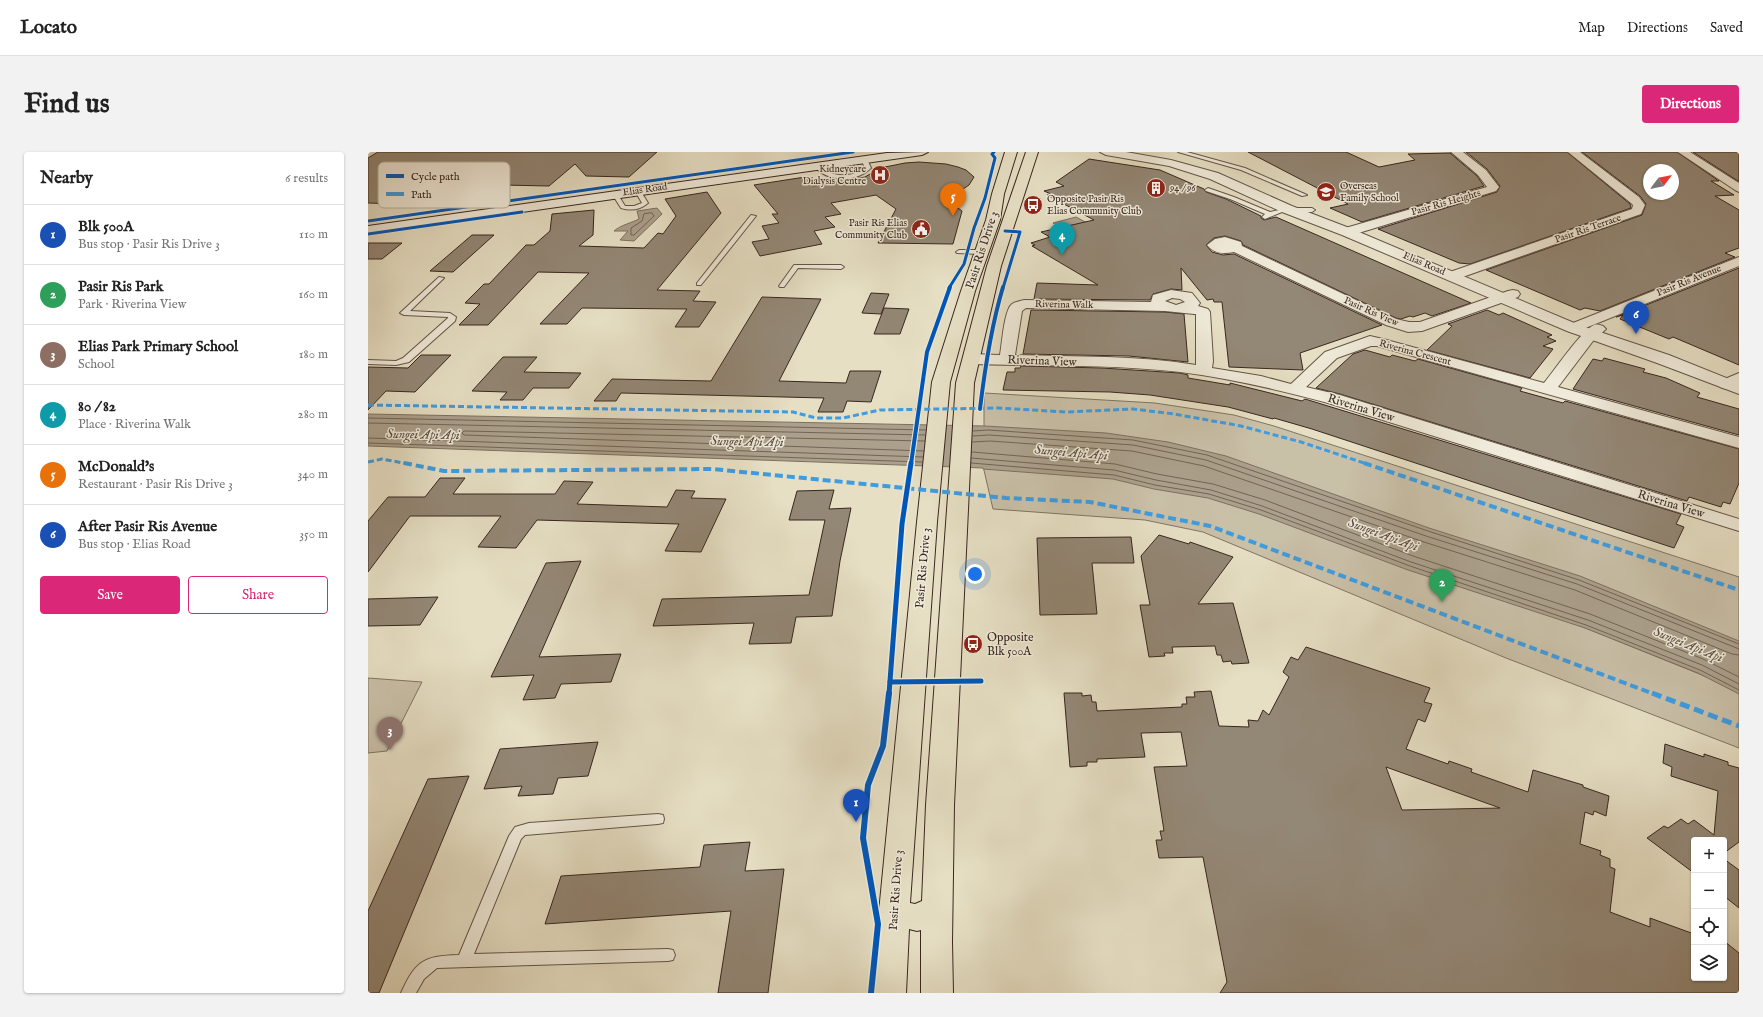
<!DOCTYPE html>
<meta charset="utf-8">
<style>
:root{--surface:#fff;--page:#f2f2f2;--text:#222;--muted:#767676;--line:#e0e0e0;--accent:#db2777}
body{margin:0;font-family:"IM FELL English",serif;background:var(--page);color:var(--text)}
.controls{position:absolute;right:12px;bottom:12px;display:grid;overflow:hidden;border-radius:4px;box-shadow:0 1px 3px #0004}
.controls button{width:36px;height:36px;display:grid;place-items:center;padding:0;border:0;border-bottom:1px solid var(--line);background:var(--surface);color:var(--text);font:20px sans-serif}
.compass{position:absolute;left:1275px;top:12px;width:36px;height:36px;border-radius:50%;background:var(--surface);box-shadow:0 1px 3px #0004;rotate:58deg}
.you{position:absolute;left:607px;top:422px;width:14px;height:14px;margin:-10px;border:3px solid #fff;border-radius:50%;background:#1a73e8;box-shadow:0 0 0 6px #1a73e833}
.badge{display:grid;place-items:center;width:26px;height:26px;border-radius:50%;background:var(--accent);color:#fff;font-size:13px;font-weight:700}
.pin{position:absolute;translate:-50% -33px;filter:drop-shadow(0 1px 2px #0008)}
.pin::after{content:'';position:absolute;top:21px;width:14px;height:12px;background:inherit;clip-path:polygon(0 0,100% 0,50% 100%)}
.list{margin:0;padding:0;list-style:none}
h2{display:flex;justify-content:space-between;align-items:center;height:52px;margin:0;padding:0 16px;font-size:17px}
h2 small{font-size:13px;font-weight:400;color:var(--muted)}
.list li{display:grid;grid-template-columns:26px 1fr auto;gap:12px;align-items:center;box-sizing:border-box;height:60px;padding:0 16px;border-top:1px solid var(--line)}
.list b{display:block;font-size:15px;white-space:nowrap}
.list p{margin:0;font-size:13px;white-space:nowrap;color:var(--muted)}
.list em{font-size:13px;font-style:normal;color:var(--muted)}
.actions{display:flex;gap:8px;padding:12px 16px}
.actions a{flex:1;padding:9px 0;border:1px solid var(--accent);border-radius:4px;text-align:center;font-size:14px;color:var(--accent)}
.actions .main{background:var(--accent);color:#fff}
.icon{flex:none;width:22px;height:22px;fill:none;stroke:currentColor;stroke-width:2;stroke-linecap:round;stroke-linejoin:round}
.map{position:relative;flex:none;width:1371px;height:841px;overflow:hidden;border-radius:4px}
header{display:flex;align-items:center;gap:24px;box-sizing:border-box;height:56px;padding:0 20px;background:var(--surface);border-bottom:1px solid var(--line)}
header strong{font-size:19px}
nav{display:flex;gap:22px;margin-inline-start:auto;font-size:14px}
.intro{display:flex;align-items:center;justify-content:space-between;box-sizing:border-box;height:96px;padding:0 24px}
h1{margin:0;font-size:28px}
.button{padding:10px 18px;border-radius:4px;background:var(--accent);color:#fff;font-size:14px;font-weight:700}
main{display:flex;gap:24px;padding:0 24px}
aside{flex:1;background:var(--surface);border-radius:4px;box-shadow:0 1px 3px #0004}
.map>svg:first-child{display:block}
.green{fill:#c9c0a8;stroke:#817464}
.water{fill:#aba08c;stroke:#7d7061}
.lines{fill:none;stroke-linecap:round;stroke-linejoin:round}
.shore{stroke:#726456;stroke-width:1}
.building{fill:#938775;stroke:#392720;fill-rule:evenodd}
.service-casing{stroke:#645549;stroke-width:2}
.minor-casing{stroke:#645549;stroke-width:2}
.tertiary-casing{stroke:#645549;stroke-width:2}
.secondary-casing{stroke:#392720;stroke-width:2}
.primary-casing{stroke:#392720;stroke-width:2}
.service{fill:#efead9;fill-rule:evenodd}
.minor{fill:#efead9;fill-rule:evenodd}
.tertiary{fill:#efead9;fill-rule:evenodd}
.secondary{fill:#efead9;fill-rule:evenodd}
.primary{fill:#e6dfc4;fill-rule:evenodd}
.quiet-far2{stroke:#3e9ce0;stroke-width:3;stroke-dasharray:6 3;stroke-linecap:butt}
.quiet-far1{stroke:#3e9ce0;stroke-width:4;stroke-dasharray:8 4;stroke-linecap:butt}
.quiet{stroke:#3e9ce0;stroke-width:5;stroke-dasharray:10 5;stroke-linecap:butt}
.cycleway-far3-casing{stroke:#efead9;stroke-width:4.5}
.cycleway-far2-casing{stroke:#efead9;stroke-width:6}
.cycleway-far1-casing{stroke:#efead9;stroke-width:8}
.cycleway-casing{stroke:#efead9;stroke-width:9}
.cycleway-far3{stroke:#0057b8;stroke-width:3}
.cycleway-far2{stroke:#0057b8;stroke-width:4}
.cycleway-far1{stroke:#0057b8;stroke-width:5}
.cycleway{stroke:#0057b8;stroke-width:6}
.labels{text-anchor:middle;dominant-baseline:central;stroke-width:3;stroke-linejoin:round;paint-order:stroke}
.far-poi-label{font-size:10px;fill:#392720;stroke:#efead9;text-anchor:start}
.far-street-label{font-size:10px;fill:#392720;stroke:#efead9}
.street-label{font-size:12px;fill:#392720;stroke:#efead9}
.poi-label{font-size:12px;fill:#392720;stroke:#efead9;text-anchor:start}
.water-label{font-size:13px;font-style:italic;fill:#5b4b40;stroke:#efead9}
.key{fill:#efead9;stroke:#b8b0a2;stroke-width:1}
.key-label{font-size:11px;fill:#392720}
</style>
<header>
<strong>Locato</strong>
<nav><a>Map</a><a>Directions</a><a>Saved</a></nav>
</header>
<div class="intro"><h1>Find us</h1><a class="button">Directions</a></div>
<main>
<aside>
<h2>Nearby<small>6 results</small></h2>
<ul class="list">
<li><span class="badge" style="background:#1a4fb4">1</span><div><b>Blk 500A</b><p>Bus stop · Pasir Ris Drive 3</p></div><em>110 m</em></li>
<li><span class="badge" style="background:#2e9e5b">2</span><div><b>Pasir Ris Park</b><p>Park · Riverina View</p></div><em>160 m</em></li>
<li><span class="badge" style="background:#8d6e63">3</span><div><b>Elias Park Primary School</b><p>School</p></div><em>180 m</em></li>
<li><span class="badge" style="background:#0f9aa8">4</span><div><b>80 / 82</b><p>Place · Riverina Walk</p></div><em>280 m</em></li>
<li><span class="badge" style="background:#e8710a">5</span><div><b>McDonald's</b><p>Restaurant · Pasir Ris Drive 3</p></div><em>340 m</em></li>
<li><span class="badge" style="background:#1a4fb4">6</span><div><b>After Pasir Ris Avenue</b><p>Bus stop · Elias Road</p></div><em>350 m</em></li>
</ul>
<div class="actions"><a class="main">Save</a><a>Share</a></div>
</aside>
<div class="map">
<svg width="1371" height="841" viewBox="0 0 1371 841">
<rect width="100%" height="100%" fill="#e6dfc4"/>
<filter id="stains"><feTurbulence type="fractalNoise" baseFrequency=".005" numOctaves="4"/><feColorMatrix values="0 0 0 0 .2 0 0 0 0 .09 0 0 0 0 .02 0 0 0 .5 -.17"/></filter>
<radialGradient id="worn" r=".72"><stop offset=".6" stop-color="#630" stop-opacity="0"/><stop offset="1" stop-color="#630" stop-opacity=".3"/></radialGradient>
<g class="green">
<path d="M616,241L787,251L866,263L906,274L1371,425V491L616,276Z"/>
<path d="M615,314L826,332L1200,469L1371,538V596L1138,506L835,380L777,368L625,357Z"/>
<path d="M0,526L54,530L19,599L0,601Z"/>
</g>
<g class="water">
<path d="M289,56L294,62L266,89L252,88L260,79H246C253,73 263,71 271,67L269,59Z"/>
<path d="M708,65L747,86L724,92L685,71Z"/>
<path d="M0,262L617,274L738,281L800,290L858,304L1061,376L1212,424L1371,489V542L1330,521L1217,476L1040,418L891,362L840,346L786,337L745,327L615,317V316L0,294Z"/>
</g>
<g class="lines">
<g class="shore">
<path d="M284,61L286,64L266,83H263V76L274,69L276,62Z"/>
<path d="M0,266L558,278"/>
<path d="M0,271L557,283"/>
<path d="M605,279L620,278L765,288L839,303L1060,379L1211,428L1371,492"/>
<path d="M605,284L621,283L765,293L838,308L1058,384L1209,432L1371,497"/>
<path d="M0,286L555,305"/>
<path d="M604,290L622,289L764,299L836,314L1056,390L1207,438L1364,502L1371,503"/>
<path d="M0,291L554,310"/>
<path d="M556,299L96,283L94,281L96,279L557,289"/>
<path d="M604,300L747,312L789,322L845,332L897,348L1045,404L1222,462L1335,507L1371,525"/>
<path d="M603,306L746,318L788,328L843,338L894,354L1043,410L1220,468L1334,513L1371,532"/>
<path d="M603,311L746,323L787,333L841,342L893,358L1042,414L1218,473L1332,518L1371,538"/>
</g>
</g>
<g class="building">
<path d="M10,0H289L261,25L218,24L207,12L181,34L134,33L118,45L74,44L60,53L0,51V6Z"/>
<path d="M880,0H978L1011,15L1047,8L1040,2L1082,1L1109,24L1116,34L994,70L962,56L980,52Z"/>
<path d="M1098,0H1199L1262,52L1263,56L1102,112L1091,111L1010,77L1129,40L1132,34L1119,17Z"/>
<path d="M1214,0H1309L1351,29H1343L1366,43L1347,44L1371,58V96L1357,101L1367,105L1232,159L1217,156L1212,158L1118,118L1274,63L1278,52L1272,44ZM1281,18H1305V42H1281Z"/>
<path d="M1325,0H1371V29H1370Z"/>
<path d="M721,7L792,18L836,37L838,40L858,47L893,64V66L896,68L908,65L1103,151L1064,164L1057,161L1045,165L1042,164L1033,167L1028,166L875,93L873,89L857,84L846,86L838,93L844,100L855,103L866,102L1014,173L932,201L935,218L861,215L854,150H846L845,147L839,148L813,116L814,138L803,137L785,142L782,148L666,147L669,131L730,133L664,94L667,93L663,91L682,85L673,80L726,68L679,43L683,42L676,39L696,34L688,30Z"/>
<path d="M551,10L578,12L590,15L598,18L606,25L601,33L579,48L594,59L585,92L510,91L528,57L508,43L463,51L473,62L457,65L467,75L446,79L454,92L392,104L384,90L401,87L394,74L411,71L404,62H410L386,33L437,25L445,34L497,25L512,16L537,11Z"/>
<path d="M339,40L353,61L289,138L332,139L325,149L348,150L331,175H307L319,157L214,156L199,172H172L221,121L170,120L120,173H91L112,152L97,151L116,132H121L158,93H166L182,79L184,62L226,58L225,83L211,94L276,96L290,81L295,82L308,64L297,47Z"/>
<path d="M104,83H126L85,120L62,119Z"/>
<path d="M0,91H34L14,107H0Z"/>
<path d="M1371,116V213L1305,185L1301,187L1252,167L1255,163L1248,165Z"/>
<path d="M503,141L521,142L513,162L494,161Z"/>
<path d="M394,145L453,147L411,229L478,231L482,219H513L503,250L479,249L475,260H450L456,246L253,241L248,249H226L244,227L343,229Z"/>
<path d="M516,156L541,157L532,182H506Z"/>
<path d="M663,158L797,160L816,162L820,210L761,204L655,202Z"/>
<path d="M1119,158L1131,163L1135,161L1184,183L1179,185L1188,189L1175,194L1185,197L1162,226L1059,198L1084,174L1080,172Z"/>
<path d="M997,198L1022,205L1024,203L1047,209L1050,207L1154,236L1152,239L1195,251L1197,249L1371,297V331L1362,352L1355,350L1353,355L1321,345L1319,349L972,242L948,236L985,202Z"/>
<path d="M53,203H83L47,240L18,239L0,258V215L40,216Z"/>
<path d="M135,205H169L156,220L213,221L201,236H165L155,248H132L139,240L104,239Z"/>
<path d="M1236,206L1277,217L1275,220L1298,226L1332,241L1329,245L1371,257V283L1205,237L1225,207L1234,209Z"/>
<path d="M653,214L734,216L812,221L820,223V226L862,233V231L934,249L937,247L1313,362L1308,372L1316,375L1306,396L944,277L906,266L905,267L860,255L782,243L742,240L635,238L639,220H647V216H652Z"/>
<path d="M72,326H97L85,342H187L196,329L225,330L209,352L299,355L308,338L327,339L323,346L358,347L333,400L297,399L311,372L169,368L148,396L110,395L133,364H42L0,420V369L20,345H57Z"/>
<path d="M466,338L461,357L483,356L472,409L464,464L428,465L423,491L381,492L386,471L285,474L294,447L441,443L457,368H421L429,339Z"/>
<path d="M791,383L821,392L822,390L865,405L830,452L865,451L881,511L864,512L863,509L855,510L853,503H849L847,494L804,495L805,501H796L797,504L781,505L772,453H782L773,404Z"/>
<path d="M763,385L766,411H724L729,462L672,463L669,386Z"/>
<path d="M213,409L171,505L253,502L243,530L193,532L187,546L155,548L166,523L123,525L178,411Z"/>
<path d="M70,445L52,473L0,474V447Z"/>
<path d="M938,495L1062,536L1056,550L1064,552L1057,570L1050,567L1038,597L1080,612L1081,609L1104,617L1103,620L1160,640L1165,618L1215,633V635L1241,644L1238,664L1226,659L1225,663L1217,660L1212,692L1233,699L1232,703L1242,707V715L1247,717L1242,760L1282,775V766L1326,782V826H1356V789L1371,801V841H852L859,830L835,705L791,706L788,688H794L792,679H796L786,615L819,614L813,580L773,581L777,605L729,607V610H719V614L702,615L696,541H714V544L723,543L724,550H728L729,559L814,555V552H819L818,545H827L826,540L843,539L851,574L881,575L880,568L890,569L895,558L901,563L921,525L915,520L923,505L930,508ZM1018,615L1132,656L1034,658Z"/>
<path d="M230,590L220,624L190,626L185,642L150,644L154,634L116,637L132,597Z"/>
<path d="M1297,592L1336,605V602L1360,610V613L1371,616V690L1356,701V688H1326V721L1279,686L1296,674L1300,676L1313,667L1320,672L1326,668L1346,683L1350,639L1303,624L1304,615L1295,611Z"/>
<path d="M101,624L11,841H0V759L60,627Z"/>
<path d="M382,690L377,719L416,717L400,841H350L363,759L177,772L193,724L332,715L336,693Z"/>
<path d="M1356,707L1371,718V756L1356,744Z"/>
</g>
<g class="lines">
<g class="service-casing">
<g id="service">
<path d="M810,0H819L877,16L939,43L934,44L873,18Z"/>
<path d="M496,5L499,7L503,16C488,31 459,30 446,14L451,13C463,26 483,26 497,16L493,7Z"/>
<path d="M840,36L866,45L902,60L920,56H944L947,58L944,60H914L897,67L894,65L897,62L862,47L838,39L837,38Z"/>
<path d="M268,38H272L280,51C272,58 263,59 253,56L244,42L249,41L257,54H266L274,51L267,39Z"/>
<path d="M383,63L388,64L333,133H329V131Z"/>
<path d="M591,98H613L616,100L613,102L589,101L588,100Z"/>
<path d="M426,113H473L476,115L473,117L430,116L416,135H412L411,134Z"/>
<path d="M71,125L76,126L42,159L82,161L88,165L87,169L41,210L28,213L0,212V208L28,209L35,206L80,166V165L36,163L32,161Z"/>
<path d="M290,662L295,663L296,667L295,671L290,672L157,683L153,687L106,802L300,797L305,798L307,803L305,808L300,809L69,816L56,827L48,841H33C48,808 56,804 91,803L141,684L147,675L161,671Z"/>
</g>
</g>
<g class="minor-casing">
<g id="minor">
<path d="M1083,0H1095L1118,18L1131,35L1128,39L984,83H974L973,80L974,77L1119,35L1110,23Z"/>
<path d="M1200,0H1212L1271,45L1277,53L1273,62L1089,127H1079L1077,124L1079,121L1264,57L1265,53L1263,51Z"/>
<path d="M1310,0H1322L1371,31V40L1367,38Z"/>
<path d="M857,85L873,90L874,94L1028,167L1041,170H1052L1140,139L1145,138L1150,139L1152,142L1150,145L1054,179L1040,180L1018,173L866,100C856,102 846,102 839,93L847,87Z"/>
<path d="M1371,105V114L1210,179L1205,181L1200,179L1197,176L1200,173Z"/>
<path d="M803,138L824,141L832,151L830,154L840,157L842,160L845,209L844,216L893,224L923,232L957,200L1002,184L1015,187L1176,231C1186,219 1213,179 1226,173C1229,172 1232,173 1235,174L1238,177L1225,189L1190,235L1371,285V296L1009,194H1003L969,206L938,235L972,243L1371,367V379L960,251C911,238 862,226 812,220C743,212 672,214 603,212L597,210L595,207L597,204L603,202L632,203C634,193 636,158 644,152C647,150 652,149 656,148L783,150L785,143ZM804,146L812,147L817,150L808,153L797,149ZM658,156L797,159L826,162H828V213C769,203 707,205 647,203L654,159Z"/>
<path d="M1371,221V232L1358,237L1352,235L1350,232L1352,229Z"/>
</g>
</g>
<g class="tertiary-casing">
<path id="tertiary" d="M732,0H758L803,8L850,21L924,54L984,77L1211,173L1301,203L1371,231V242L1289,211L1199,179L974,83L914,60L842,27L801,14L738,3Z"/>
</g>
<g class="secondary-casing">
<path id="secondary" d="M560,0L554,3L0,82V74L519,1Z"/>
</g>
<g class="primary-casing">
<path id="primary" d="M637,0H649L636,42L632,68L607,139L582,230L569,370L542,751L547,752L554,749L558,653L588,231L619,114L658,0H670L633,114L606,231L586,653L584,790L585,841H553V778L549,779L541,777L538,841H506L511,760L549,370L564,230L593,139L618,68L624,42Z"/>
</g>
<use href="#service" class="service"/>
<use href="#minor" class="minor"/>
<use href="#tertiary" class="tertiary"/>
<use href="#secondary" class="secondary"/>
<use href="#primary" class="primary"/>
<g class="quiet-far2">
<path d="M0,253L425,260L448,266H475L512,258L630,256L698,260L765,257L806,262L873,274L933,290L999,312"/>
<path d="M0,310L14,307L41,312"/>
</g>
<g class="quiet-far1">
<path d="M36,311L76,319L344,317L638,346L722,350L842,374L1286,542"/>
<path d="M996,311L1371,438"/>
</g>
<path class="quiet" d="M1284,541L1371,574"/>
<g class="cycleway-far3-casing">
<g id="cycleway-far3">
<path d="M0,69L485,0"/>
<path d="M0,82L154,60"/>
<path d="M581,136L596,112L606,76L617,46L627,6L624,2L626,0"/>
<path d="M635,136L652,80L637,79"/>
</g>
</g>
<g class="cycleway-far2-casing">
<g id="cycleway-far2">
<path d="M612,257C617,215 623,175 635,135"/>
<path d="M543,312L559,200L582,135"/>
</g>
</g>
<g class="cycleway-far1-casing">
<g id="cycleway-far1">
<path d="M522,530L613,529"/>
<path d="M521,542L534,372L543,311"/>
</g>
</g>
<g class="cycleway-casing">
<path id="cycleway" d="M503,841L510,772L495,686L500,633L515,594L521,541"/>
</g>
<use href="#cycleway-far3" class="cycleway-far3"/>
<use href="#cycleway-far2" class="cycleway-far2"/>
<use href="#cycleway-far1" class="cycleway-far1"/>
<use href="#cycleway" class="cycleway"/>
</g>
<defs>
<g id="hospital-disc" transform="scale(1)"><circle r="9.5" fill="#8f2418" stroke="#efead9"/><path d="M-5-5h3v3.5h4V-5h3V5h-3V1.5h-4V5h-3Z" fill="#fff"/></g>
<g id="building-disc" transform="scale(1)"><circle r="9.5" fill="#8f2418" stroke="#efead9"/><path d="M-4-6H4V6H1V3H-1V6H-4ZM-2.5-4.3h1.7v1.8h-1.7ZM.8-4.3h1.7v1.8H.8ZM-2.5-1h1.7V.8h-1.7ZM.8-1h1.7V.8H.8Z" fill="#fff"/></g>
<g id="school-disc" transform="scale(1)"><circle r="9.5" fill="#8f2418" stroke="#efead9"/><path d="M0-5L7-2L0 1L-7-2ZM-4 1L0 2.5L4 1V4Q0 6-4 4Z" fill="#fff"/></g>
<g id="bus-disc" transform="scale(1)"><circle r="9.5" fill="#8f2418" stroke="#efead9"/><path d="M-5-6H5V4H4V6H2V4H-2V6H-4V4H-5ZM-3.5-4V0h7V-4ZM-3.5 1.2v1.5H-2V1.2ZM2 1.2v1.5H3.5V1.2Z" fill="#fff"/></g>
<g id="civic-disc" transform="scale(1)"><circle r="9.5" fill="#8f2418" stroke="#efead9"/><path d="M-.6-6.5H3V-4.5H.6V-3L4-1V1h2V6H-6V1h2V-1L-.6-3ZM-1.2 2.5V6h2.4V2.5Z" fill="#fff"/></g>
</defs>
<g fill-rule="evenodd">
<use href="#hospital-disc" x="512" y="23"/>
<use href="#building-disc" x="788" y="36"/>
<use href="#school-disc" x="958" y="40"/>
<use href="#bus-disc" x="665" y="53"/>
<use href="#civic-disc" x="553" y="77"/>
<use href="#bus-disc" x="605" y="492"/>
</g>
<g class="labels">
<g class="far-poi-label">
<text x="498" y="17" text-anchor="end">Kidneycare<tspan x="498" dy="12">Dialysis Centre</tspan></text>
<text x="972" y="34">Overseas<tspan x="972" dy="12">Family School</tspan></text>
<text x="802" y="36">94 / 96</text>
<text x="679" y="47">Opposite Pasir Ris<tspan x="679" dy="12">Elias Community Club</tspan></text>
<text x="539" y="71" text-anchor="end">Pasir Ris Elias<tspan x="539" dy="12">Community Club</tspan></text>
</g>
<g class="far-street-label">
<text transform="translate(277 38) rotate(-8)">Elias Road</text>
<text transform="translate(1078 51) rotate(-16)">Pasir Ris Heights</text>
<text transform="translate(1220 77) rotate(-19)">Pasir Ris Terrace</text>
<text transform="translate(1056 112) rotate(23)">Elias Road</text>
<text transform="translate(1321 129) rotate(-22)">Pasir Ris Avenue</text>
<text transform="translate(696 153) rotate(1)">Riverina Walk</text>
<text transform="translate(1003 160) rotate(24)">Pasir Ris View</text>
<text transform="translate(1047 201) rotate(15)">Riverina Crescent</text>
</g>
<g class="street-label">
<text transform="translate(614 98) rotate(-72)">Pasir Ris Drive 3</text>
<text transform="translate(674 209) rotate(2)">Riverina View</text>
<text transform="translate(993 256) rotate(17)">Riverina View</text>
<text transform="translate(1303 352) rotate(17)">Riverina View</text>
<text transform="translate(555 416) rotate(-85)">Pasir Ris Drive 3</text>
<text transform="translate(528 738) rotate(-86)">Pasir Ris Drive 3</text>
</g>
<g class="poi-label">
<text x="619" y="485">Opposite<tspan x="619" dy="14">Blk 500A</tspan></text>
</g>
<g class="water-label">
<text transform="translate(55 283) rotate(1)">Sungei Api Api</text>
<text transform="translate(379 290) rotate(1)">Sungei Api Api</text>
<text transform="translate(703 301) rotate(5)">Sungei Api Api</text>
<text transform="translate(1015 383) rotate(20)">Sungei Api Api</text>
<text transform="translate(1320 493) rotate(22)">Sungei Api Api</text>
</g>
</g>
<rect x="10" y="10" width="132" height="46" rx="6" class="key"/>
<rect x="18" y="22" width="18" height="4" fill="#0057b8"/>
<rect x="18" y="40" width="18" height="4" fill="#3e9ce0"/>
<g class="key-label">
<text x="43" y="28">Cycle path</text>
<text x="43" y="46">Path</text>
</g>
<rect width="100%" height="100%" filter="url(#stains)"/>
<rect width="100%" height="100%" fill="url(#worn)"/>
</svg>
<div class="controls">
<button>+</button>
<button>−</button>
<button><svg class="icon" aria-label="locate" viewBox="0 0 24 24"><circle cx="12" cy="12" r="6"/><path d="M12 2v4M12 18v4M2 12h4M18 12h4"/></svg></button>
<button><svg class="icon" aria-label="layers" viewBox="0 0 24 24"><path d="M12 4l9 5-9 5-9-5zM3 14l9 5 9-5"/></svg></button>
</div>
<svg class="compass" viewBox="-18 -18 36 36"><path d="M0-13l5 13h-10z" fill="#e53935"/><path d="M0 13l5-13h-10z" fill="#767676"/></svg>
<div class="you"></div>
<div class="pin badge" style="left:488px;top:670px;background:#1a4fb4">1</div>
<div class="pin badge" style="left:1074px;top:450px;background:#2e9e5b">2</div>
<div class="pin badge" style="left:22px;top:598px;background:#8d6e63">3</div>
<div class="pin badge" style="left:694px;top:103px;background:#0f9aa8">4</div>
<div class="pin badge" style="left:585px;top:64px;background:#e8710a">5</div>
<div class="pin badge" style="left:1268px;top:182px;background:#1a4fb4">6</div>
</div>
</main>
